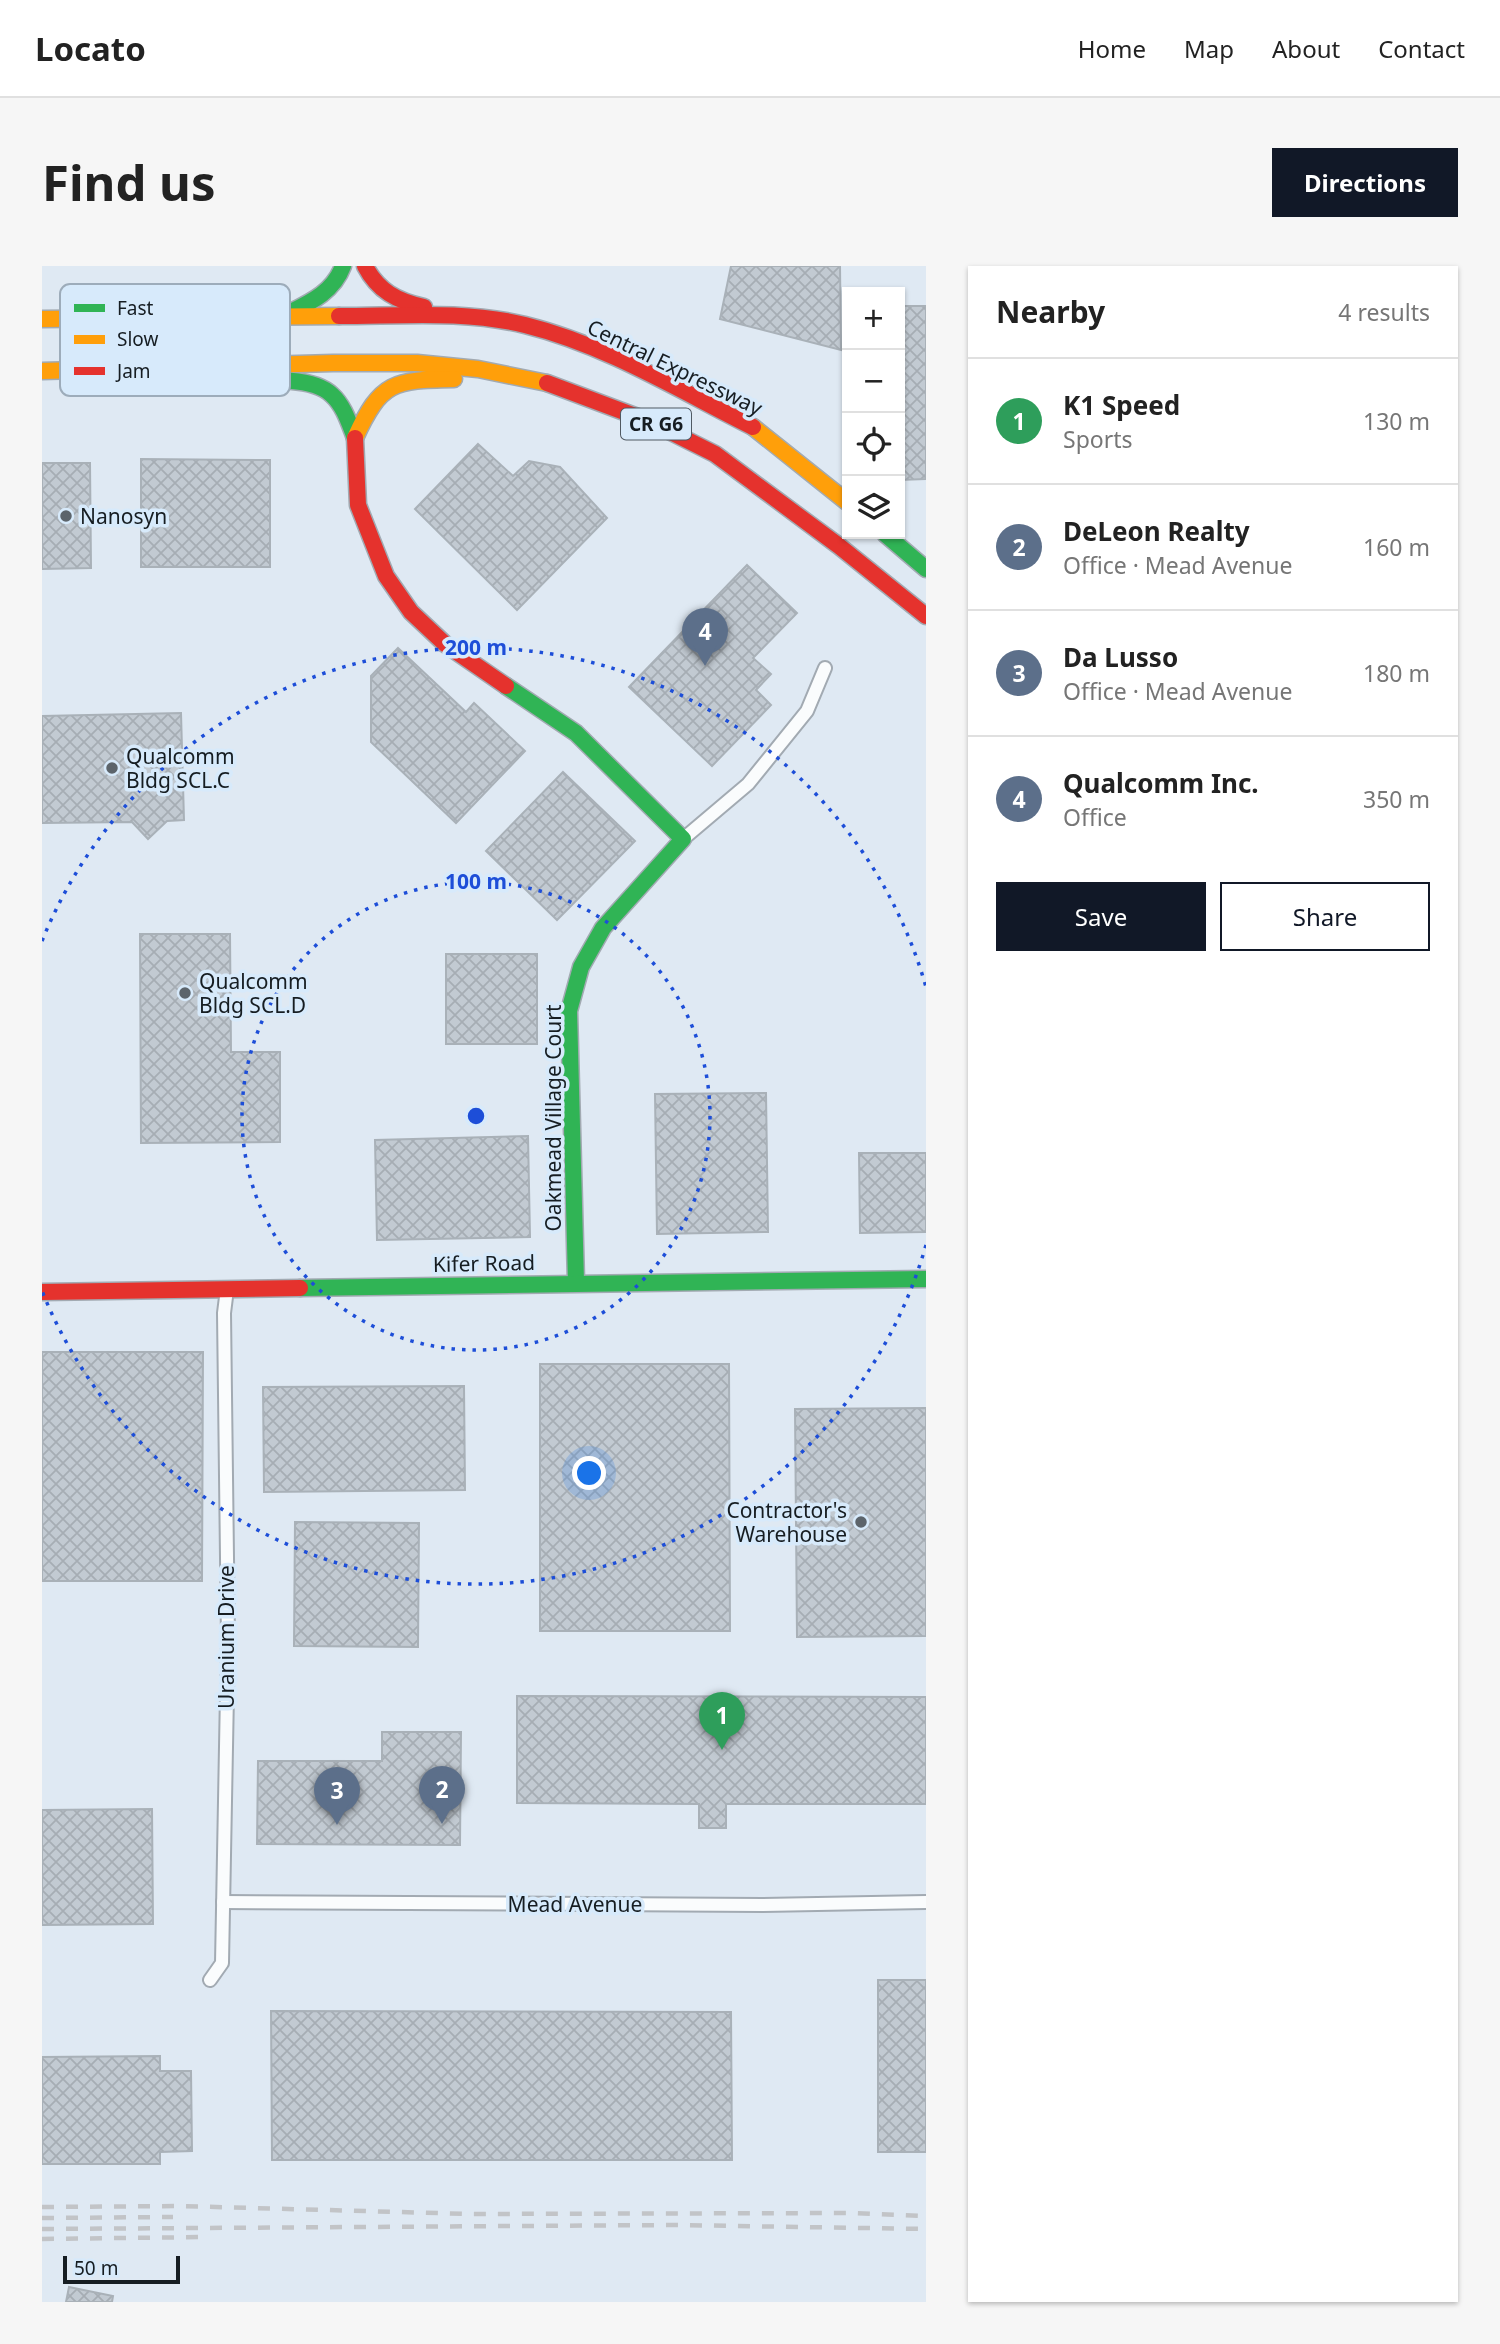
<!DOCTYPE html>
<meta charset="utf-8">
<style>
:root{--surface:#fff;--page:#f6f6f6;--text:#222;--muted:#767676;--line:#e0e0e0;--accent:#111827}
body{margin:0;font-family:"Noto Sans",sans-serif;background:var(--page);color:var(--text)}
.controls{position:absolute;right:21px;top:21px;display:grid;overflow:hidden;border-radius:0px;box-shadow:0 2px 5px #0004}
.controls button{width:63px;height:63px;display:grid;place-items:center;padding:0;border:0;border-bottom:2px solid var(--line);background:var(--surface);color:var(--text);font:35px sans-serif}
.scale{position:absolute;left:21px;bottom:18px;width:117px;box-sizing:border-box;padding-left:7px;border:4px solid #161d22;border-top:0;font-size:19px;line-height:24px;white-space:nowrap;color:#161d22;-webkit-text-stroke:5px #d7eafb;paint-order:stroke}
.you{position:absolute;left:548px;top:1208px;width:24px;height:24px;margin:-18px;border:5px solid #fff;border-radius:50%;background:#1a73e8;box-shadow:0 0 0 10px #1a73e833}
.badge{display:grid;place-items:center;width:46px;height:46px;border-radius:50%;background:var(--accent);color:#fff;font-size:23px;font-weight:700}
.pin{position:absolute;translate:-50% -58px;filter:drop-shadow(0 2px 4px #0008)}
.pin::after{content:'';position:absolute;top:37px;width:24px;height:21px;background:inherit;clip-path:polygon(0 0,100% 0,50% 100%)}
.list{margin:0;padding:0;list-style:none}
h2{display:flex;justify-content:space-between;align-items:center;height:91px;margin:0;padding:0 28px;font-size:30px}
h2 small{font-size:23px;font-weight:400;color:var(--muted)}
.list li{display:grid;grid-template-columns:46px 1fr auto;gap:21px;align-items:center;box-sizing:border-box;height:126px;padding:0 28px;border-top:2px solid var(--line)}
.list b{display:block;font-size:26px;white-space:nowrap}
.list p{margin:0;font-size:23px;white-space:nowrap;color:var(--muted)}
.list em{font-size:23px;font-style:normal;color:var(--muted)}
.actions{display:flex;gap:14px;padding:21px 28px}
.actions a{flex:1;padding:16px 0;border:2px solid var(--accent);border-radius:0px;text-align:center;font-size:24px;color:var(--accent)}
.actions .main{background:var(--accent);color:#fff}
.icon{flex:none;width:38px;height:38px;fill:none;stroke:currentColor;stroke-width:2;stroke-linecap:round;stroke-linejoin:round}
.map{position:relative;flex:none;width:884px;height:2036px;overflow:hidden;border-radius:0px}
header{display:flex;align-items:center;gap:42px;box-sizing:border-box;height:98px;padding:0 35px;background:var(--surface);border-bottom:2px solid var(--line)}
header strong{font-size:33px}
nav{display:flex;gap:38px;margin-inline-start:auto;font-size:24px}
.intro{display:flex;align-items:center;justify-content:space-between;box-sizing:border-box;height:168px;padding:0 42px}
h1{margin:0;font-size:49px}
.button{padding:18px 32px;border-radius:0px;background:var(--accent);color:#fff;font-size:24px;font-weight:700}
main{display:flex;gap:42px;padding:0 42px}
aside{flex:1;background:var(--surface);border-radius:0px;box-shadow:0 2px 5px #0004}
.map>svg:first-child{display:block}
.building{fill:url(#building-cross-hatch);stroke:#a9b1b8;stroke-width:2}
.lines{fill:none;stroke-linecap:round;stroke-linejoin:round}
.street-casing{stroke:#a2aab2;stroke-width:16}
.fast-casing{stroke:#a2aab2;stroke-width:19}
.slow-casing{stroke:#a2aab2;stroke-width:19}
.jam-casing{stroke:#a2aab2;stroke-width:19}
.street{stroke:#fafcfd;stroke-width:12}
.fast{stroke:#30b455;stroke-width:16}
.slow{stroke:#ff9f0a;stroke-width:16}
.jam{stroke:#e5322d;stroke-width:16}
.rail{stroke:#c2c4c7;stroke-width:4.5;stroke-dasharray:12 12;stroke-linecap:butt}
.ring{fill:none;stroke:#1d4ed8;stroke-width:3.5;stroke-dasharray:3.5 7}
.poi-dot{fill:#5c646b;stroke:#d7eafb;stroke-width:2.5}
.labels{text-anchor:middle;dominant-baseline:central;stroke-width:7;stroke-linejoin:round;paint-order:stroke}
.shield{fill:#d7eafb;stroke:#505a63;stroke-width:2}
.shield-label{font-size:19px;font-weight:bold;fill:#161d22}
.street-label{font-size:21px;fill:#161d22;stroke:#d7eafb}
.poi-label{font-size:21px;fill:#161d22;stroke:#d7eafb;text-anchor:start}
.key{fill:#d7eafb;stroke:#9dacba;stroke-width:2}
.key-label{font-size:19px;fill:#161d22}
.centre{fill:#1d4ed8;stroke:#d7eafb;stroke-width:3.5}
.ring-label{font-size:21px;text-anchor:middle;font-weight:bold;fill:#1d4ed8;stroke:#d7eafb;stroke-width:7;stroke-linejoin:round;paint-order:stroke}
</style>
<header>
<strong>Locato</strong>
<nav><a>Home</a><a>Map</a><a>About</a><a>Contact</a></nav>
</header>
<div class="intro"><h1>Find us</h1><a class="button">Directions</a></div>
<main>
<div class="map">
<svg width="884" height="2036" viewBox="0 0 884 2036">
<defs>
<pattern id="building-cross-hatch" width="8" height="8" patternUnits="userSpaceOnUse" patternTransform="scale(1.75)"><rect width="8" height="8" fill="#c2cad2"/><path d="M0 0l8 8M0 8l8-8" fill="none" stroke="#a6adb4"/></pattern>
</defs>
<rect width="100%" height="100%" fill="#dfe9f3"/>
<g class="building">
<path d="M689,0H798L799,84L678,53Z"/>
<path d="M858,40H884V213L858,214Z"/>
<path d="M436,178L471,210L487,195L518,201L565,252L475,344L373,243Z"/>
<path d="M99,193L228,194V301H99Z"/>
<path d="M0,197H48L49,302L0,303Z"/>
<path d="M705,299L755,347L711,392L729,408L714,424L729,439L670,500L587,421Z"/>
<path d="M356,382L424,446L432,437L483,485L414,557L329,476V410Z"/>
<path d="M139,447L142,554L125,555L106,573L90,556L0,557V450Z"/>
<path d="M521,506L593,575L515,654L444,585Z"/>
<path d="M98,668H188L189,786H238V876L99,877Z"/>
<rect x="404" y="688" width="91" height="90"/>
<path d="M724,827L726,966L615,968L613,828Z"/>
<path d="M486,870L488,971L335,974L333,874Z"/>
<path d="M817,887H884V966L818,967Z"/>
<path d="M0,1086H161L160,1315H0Z"/>
<path d="M498,1098H687L688,1365H498Z"/>
<path d="M422,1120L423,1224L222,1226L221,1121Z"/>
<path d="M884,1142V1370L755,1371L753,1143Z"/>
<path d="M253,1256L377,1257L376,1381L252,1380Z"/>
<path d="M475,1430L884,1431V1538H684V1562H657V1538L475,1537Z"/>
<path d="M340,1466H419L418,1579L215,1578L216,1495H340Z"/>
<path d="M110,1543L111,1658L0,1659V1544Z"/>
<rect x="836" y="1714" width="48" height="172"/>
<path d="M229,1745L689,1746L690,1894H230Z"/>
<path d="M118,1790V1805H149L150,1885L118,1886V1898H0V1791Z"/>
<path d="M27,2021L71,2030L70,2036H24Z"/>
</g>
<g class="lines">
<g class="street-casing">
<g id="street">
<path d="M641,573L706,518L765,445L783,402"/>
<path d="M181,1636L721,1639L884,1636"/>
<path d="M168,1714L180,1697L186,1373L182,1047L185,1023"/>
</g>
</g>
<g class="fast-casing">
<g id="fast">
<path d="M243,49C267,37 291,27 301,0"/>
<path d="M184,116C212,115 269,108 290,129C302,140 307,157 313,172"/>
<path d="M843,268L884,303"/>
<path d="M464,420L534,467L641,573L561,662L539,701L527,745L534,1016"/>
<path d="M258,1022L884,1013"/>
</g>
</g>
<g class="slow-casing">
<g id="slow">
<path d="M0,53L297,50"/>
<path d="M0,105L291,97H375L436,103L505,117"/>
<path d="M711,161L805,236"/>
<path d="M313,172C339,115 352,114 412,113"/>
</g>
</g>
<g class="jam-casing">
<g id="jam">
<path d="M323,0C336,25 355,35 382,41"/>
<path d="M297,50C359,50 423,44 483,59C564,79 637,124 711,161"/>
<path d="M505,117L609,156L673,188L797,280L884,350"/>
<path d="M313,172L316,239L344,310L369,346L403,378L464,420"/>
<path d="M0,1026L258,1022"/>
</g>
</g>
<use href="#street" class="street"/>
<use href="#fast" class="fast"/>
<use href="#slow" class="slow"/>
<use href="#jam" class="jam"/>
<g class="rail">
<path d="M0,1941L139,1940L428,1948L808,1947L884,1950"/>
<path d="M0,1952L131,1951"/>
<path d="M0,1963L634,1959L884,1963"/>
<path d="M0,1973L163,1971"/>
</g>
</g>
<g class="ring">
<circle cx="434" cy="850" r="234"/>
<path d="M884 979A468 468 0 0 1 0 1025M0 675A468 468 0 0 1 884 721"/>
</g>
<g class="poi-dot">
<circle cx="24" cy="250" r="7"/>
<circle cx="70" cy="502" r="7"/>
<circle cx="143" cy="727" r="7"/>
<circle cx="819" cy="1256" r="7"/>
</g>
<g class="labels">
<rect class="shield" x="579" y="142.5" width="70" height="31" rx="5"/>
<g class="shield-label">
<text x="614" y="158">CR G6</text>
</g>
<g class="street-label">
<text transform="translate(633 101) rotate(26)">Central Expressway</text>
<text transform="translate(511 852) rotate(-90)">Oakmead Village Court</text>
<text transform="translate(442 997) rotate(-1)">Kifer Road</text>
<text transform="translate(184 1371) rotate(-90)">Uranium Drive</text>
<text x="533" y="1638">Mead Avenue</text>
</g>
<g class="poi-label">
<text x="38" y="250">Nanosyn</text>
<text x="84" y="490">Qualcomm<tspan x="84" dy="24">Bldg SCL.C</tspan></text>
<text x="157" y="715">Qualcomm<tspan x="157" dy="24">Bldg SCL.D</tspan></text>
<text x="805" y="1244" text-anchor="end">Contractor's<tspan x="805" dy="24">Warehouse</tspan></text>
</g>
</g>
<rect x="18" y="18" width="230" height="112" rx="10" class="key"/>
<rect x="32" y="38" width="31" height="8" fill="#30b455"/>
<rect x="32" y="69" width="31" height="9" fill="#ff9f0a"/>
<rect x="32" y="101" width="31" height="8" fill="#e5322d"/>
<g class="key-label">
<text x="75" y="49">Fast</text>
<text x="75" y="80">Slow</text>
<text x="75" y="112">Jam</text>
</g>
<circle cx="434" cy="850" r="10" class="centre"/>
<g class="ring-label">
<text x="434" y="389">200 m</text>
<text x="434" y="623">100 m</text>
</g>
</svg>
<div class="controls">
<button>+</button>
<button>−</button>
<button><svg class="icon" aria-label="locate" viewBox="0 0 24 24"><circle cx="12" cy="12" r="6"/><path d="M12 2v4M12 18v4M2 12h4M18 12h4"/></svg></button>
<button><svg class="icon" aria-label="layers" viewBox="0 0 24 24"><path d="M12 4l9 5-9 5-9-5zM3 14l9 5 9-5"/></svg></button>
</div>
<div class="scale">50 m</div>
<div class="you"></div>
<div class="pin badge" style="left:680px;top:1484px;background:#2e9e5b">1</div>
<div class="pin badge" style="left:400px;top:1558px;background:#5c6f8a">2</div>
<div class="pin badge" style="left:295px;top:1559px;background:#5c6f8a">3</div>
<div class="pin badge" style="left:663px;top:400px;background:#5c6f8a">4</div>
</div>
<aside>
<h2>Nearby<small>4 results</small></h2>
<ul class="list">
<li><span class="badge" style="background:#2e9e5b">1</span><div><b>K1 Speed</b><p>Sports</p></div><em>130 m</em></li>
<li><span class="badge" style="background:#5c6f8a">2</span><div><b>DeLeon Realty</b><p>Office · Mead Avenue</p></div><em>160 m</em></li>
<li><span class="badge" style="background:#5c6f8a">3</span><div><b>Da Lusso</b><p>Office · Mead Avenue</p></div><em>180 m</em></li>
<li><span class="badge" style="background:#5c6f8a">4</span><div><b>Qualcomm Inc.</b><p>Office</p></div><em>350 m</em></li>
</ul>
<div class="actions"><a class="main">Save</a><a>Share</a></div>
</aside>
</main>
